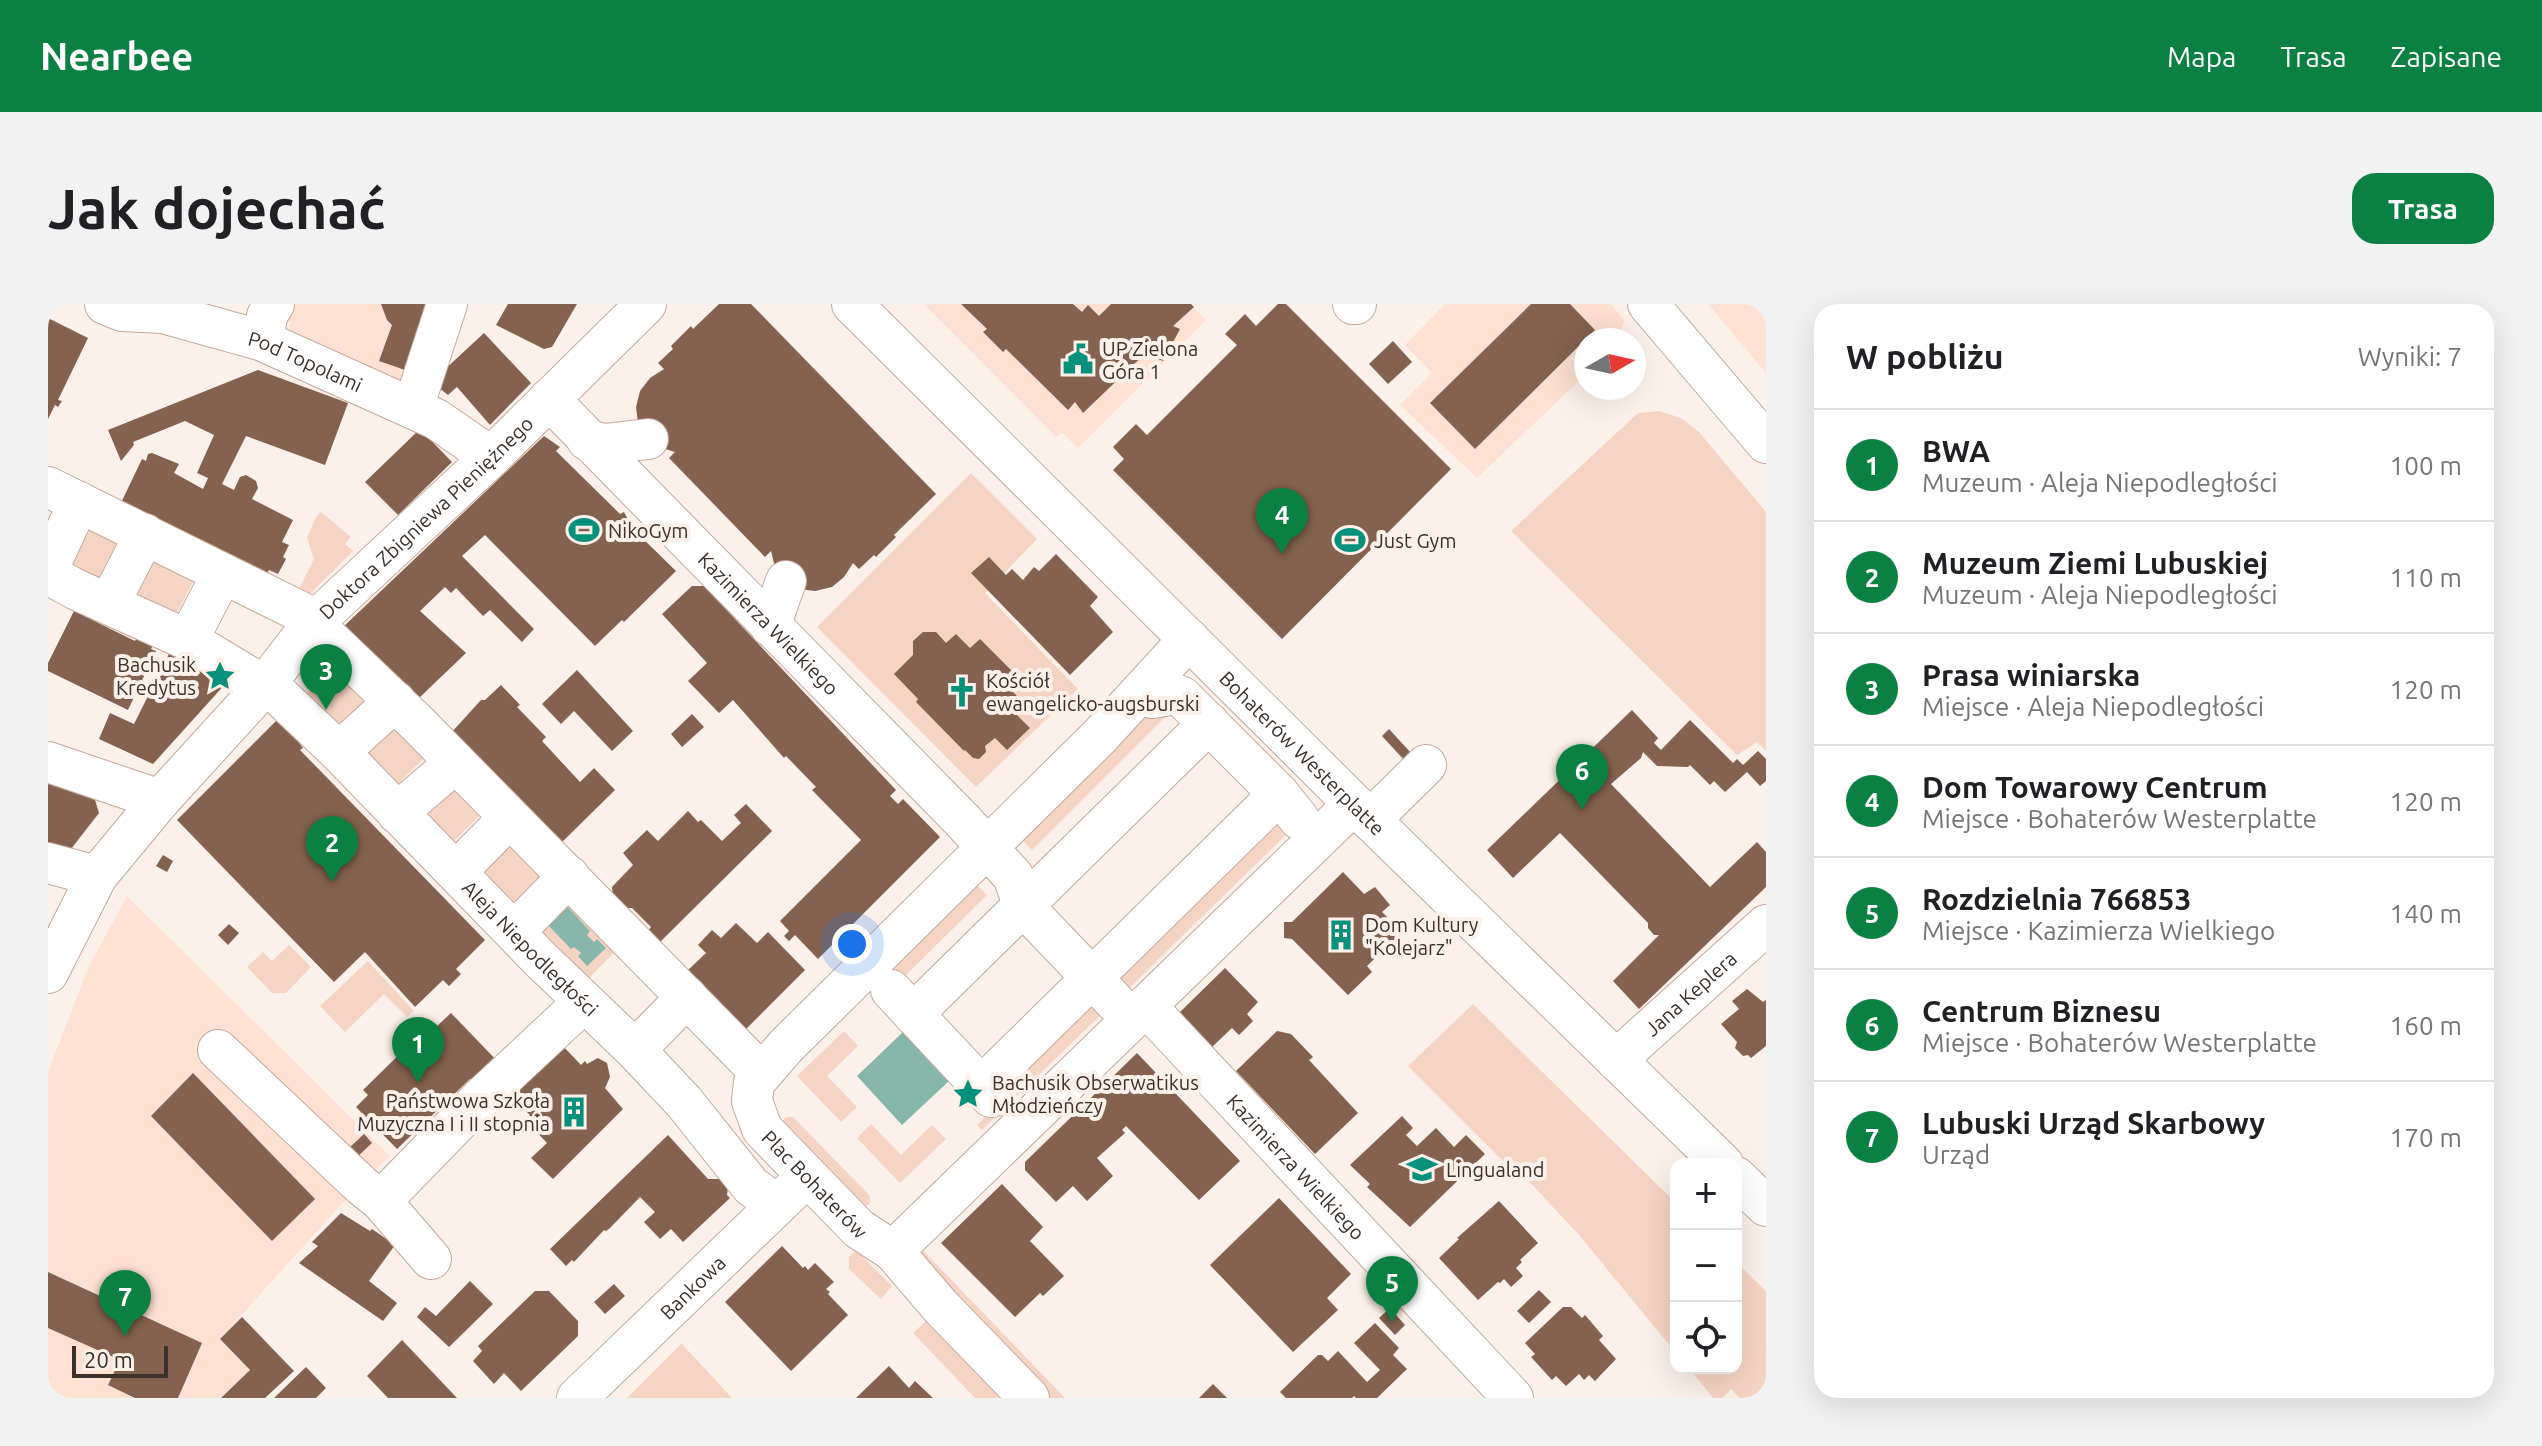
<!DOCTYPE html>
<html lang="pl">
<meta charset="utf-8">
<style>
:root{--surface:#fff;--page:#f2f2f2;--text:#202124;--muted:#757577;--line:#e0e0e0;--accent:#0b8043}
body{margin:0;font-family:Ubuntu,sans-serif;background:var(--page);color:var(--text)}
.controls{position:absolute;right:24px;bottom:24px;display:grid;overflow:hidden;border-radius:16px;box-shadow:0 8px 32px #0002}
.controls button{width:72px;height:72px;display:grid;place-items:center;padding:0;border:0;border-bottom:2px solid var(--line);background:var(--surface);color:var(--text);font:40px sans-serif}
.compass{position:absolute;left:1526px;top:24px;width:72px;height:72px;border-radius:50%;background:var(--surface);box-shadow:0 8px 32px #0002;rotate:81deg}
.scale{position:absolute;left:24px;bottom:20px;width:96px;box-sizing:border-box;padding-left:8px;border:4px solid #3b302a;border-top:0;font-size:22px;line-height:28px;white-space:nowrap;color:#3b302a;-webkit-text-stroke:6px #fcf0ea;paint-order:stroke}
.you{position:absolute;left:804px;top:640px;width:28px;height:28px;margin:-20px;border:6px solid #fff;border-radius:50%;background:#1a73e8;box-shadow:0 0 0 12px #1a73e833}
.badge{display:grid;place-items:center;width:52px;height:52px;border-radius:50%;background:var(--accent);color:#fff;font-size:26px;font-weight:700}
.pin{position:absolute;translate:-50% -66px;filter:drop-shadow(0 2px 4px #0008)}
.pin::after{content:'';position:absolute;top:42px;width:28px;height:24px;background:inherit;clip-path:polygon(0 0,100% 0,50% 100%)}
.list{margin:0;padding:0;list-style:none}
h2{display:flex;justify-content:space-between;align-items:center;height:104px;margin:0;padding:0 32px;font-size:34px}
h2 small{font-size:26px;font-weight:400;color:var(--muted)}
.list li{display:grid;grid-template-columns:52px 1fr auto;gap:24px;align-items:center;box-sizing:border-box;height:112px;padding:0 32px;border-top:2px solid var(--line)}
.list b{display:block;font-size:30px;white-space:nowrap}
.list p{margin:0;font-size:26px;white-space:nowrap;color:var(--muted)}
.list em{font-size:26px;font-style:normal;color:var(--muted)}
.icon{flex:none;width:44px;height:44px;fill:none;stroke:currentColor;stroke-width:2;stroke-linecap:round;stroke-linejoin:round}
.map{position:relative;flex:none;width:1718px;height:1094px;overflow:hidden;border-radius:24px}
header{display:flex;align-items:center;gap:48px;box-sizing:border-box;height:112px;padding:0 40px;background:var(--accent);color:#fff}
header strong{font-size:38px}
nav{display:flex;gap:44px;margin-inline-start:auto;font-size:28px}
.intro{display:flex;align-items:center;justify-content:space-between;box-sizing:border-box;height:192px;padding:0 48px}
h1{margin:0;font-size:56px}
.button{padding:20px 36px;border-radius:24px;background:var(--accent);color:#fff;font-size:28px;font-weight:700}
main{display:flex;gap:48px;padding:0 48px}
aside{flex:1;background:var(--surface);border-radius:24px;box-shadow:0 8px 32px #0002}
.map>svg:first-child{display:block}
.built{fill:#fee1d2}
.green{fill:#f6d4c3}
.water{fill:#87b6aa}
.building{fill:#84624f}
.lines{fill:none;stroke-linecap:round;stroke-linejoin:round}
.minor-casing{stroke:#c3a89a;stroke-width:42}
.minor{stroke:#fff;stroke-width:40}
.labels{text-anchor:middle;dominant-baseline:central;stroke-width:8;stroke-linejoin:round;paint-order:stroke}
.poi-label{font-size:20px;fill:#3b302a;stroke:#fcf0ea;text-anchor:start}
.street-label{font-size:20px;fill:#3b302a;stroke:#fcf0ea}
</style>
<header>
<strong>Nearbee</strong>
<nav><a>Mapa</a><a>Trasa</a><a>Zapisane</a></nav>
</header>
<div class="intro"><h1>Jak dojechać</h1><a class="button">Trasa</a></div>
<main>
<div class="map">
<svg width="1718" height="1094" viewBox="0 0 1718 1094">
<rect width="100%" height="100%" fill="#fcf0ea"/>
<g class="built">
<path d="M248,0H390L359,81L242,27L241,13Z"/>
<path d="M876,0H1142L1158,16L1030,144L1014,129L1008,133Z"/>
<path d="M1397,0H1563L1576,16L1571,36H1538V70L1429,174L1352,101L1384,69L1357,41Z"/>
<path d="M1660,0H1718V69Z"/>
<path d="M79,592L342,852L299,894L172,1035L202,1066L173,1094H0V768L41,662Z"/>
</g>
<g class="green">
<path d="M1611,107L1633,114L1651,128L1718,208V447L1709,438L1689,451L1463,227L1590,109Z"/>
<path d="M923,169L989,235L937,289L1030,385L928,483L769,323Z"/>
<path d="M273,208L303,233L297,240L305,247L258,294L249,289L266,255L259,234L268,213Z"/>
<path d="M43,219L76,236L54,279L21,262Z"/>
<path d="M103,249L148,272L126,315L82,292Z"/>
<path d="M289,358L322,392L289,423L258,390L266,382L273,389L286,376L279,368Z"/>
<path d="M1096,401L1122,408L984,546L968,530Z"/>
<path d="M346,416L380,450L348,482L314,448Z"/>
<path d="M403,473L436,507L403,540L369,506Z"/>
<path d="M1234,509L1247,522L1070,695L1056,682Z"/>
<path d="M458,530L500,571L468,605L426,564Z"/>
<path d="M923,575L939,591L848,681L832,665Z"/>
<path d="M521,593L572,643L539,676L488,625Z"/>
<path d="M241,641L263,663L238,689H224L199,663L215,648L224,657Z"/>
<path d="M320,657L366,707L359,713L336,690L297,728L272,702Z"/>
<path d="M1051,688L1063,701L934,826L929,821L952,798L954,790Z"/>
<path d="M1425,700L1628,899V1049L1531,931L1464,859L1460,862L1360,762Z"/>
<path d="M796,727L810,742L779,772L809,803L793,818L749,772Z"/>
<path d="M738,813H745L822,892V899L817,903L734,817Z"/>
<path d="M823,820L853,851L884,821L898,835L852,879L809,834Z"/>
<path d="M867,938L1017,1094H1001L864,942Z"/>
<path d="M808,946L844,982L833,995L801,965V953Z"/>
<path d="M1688,958L1718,987V1094H1692L1683,1085L1674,1094H1665L1641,1064H1688Z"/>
<path d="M878,1017L952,1094H927L865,1029Z"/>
<path d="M634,1040L684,1094H579L633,1040Z"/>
</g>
<g class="water">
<path d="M517,600L542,627L539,631L546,638L549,635L558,644L539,662L530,652L533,649L526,643L523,645L498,619Z"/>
<path d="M856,727L902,776L854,821L809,772Z"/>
</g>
<g class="building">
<path d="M333,0H386L357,66L331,57L344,21L339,16Z"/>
<path d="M460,0H529L504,43L496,45L448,21Z"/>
<path d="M671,0H703L888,190L846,231L848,233L828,253L826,251L811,265L805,259L796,273L784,283L767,287L751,285L727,263L723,247L717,253L621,154L627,148L611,143L590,119L588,103L592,87L602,74L616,65L610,59L625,45L623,42L643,22L645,25Z"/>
<path d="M913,0H1025L1034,8L1040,1L1051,12L1063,0H1143L1146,3L1125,22L1132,25L1115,57L1105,53L1109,45L1104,43L1035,109L1027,98L1020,106L958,45L955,48L935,28L939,25Z"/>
<path d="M1230,0H1238L1403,165L1234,335L1065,166L1076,155L1065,143L1088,120L1099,131L1189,41L1177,30L1197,10L1208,22Z"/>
<path d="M1483,0H1522L1547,26L1427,145L1382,99Z"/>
<path d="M0,14L40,34L10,96L14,97L10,103L7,101L0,115Z"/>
<path d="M436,29L483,79L442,121L409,83L400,91L390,83L394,68Z"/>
<path d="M1345,37L1364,58L1340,80L1321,60Z"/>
<path d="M210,66L300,99L277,161L198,132L174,180L186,186L192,173L198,171L208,177L210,184L204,195L245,216L234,238L241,241L235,253L238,255L230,270L221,266L216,275L71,203L94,155L98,157L100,150L104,149L131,160L126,169L155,185L160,174L149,169L166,131L137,117L85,138L86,141L73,157L60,126Z"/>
<path d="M372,125L404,158L350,211L317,178Z"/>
<path d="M496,132L512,143L508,147L572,210L576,208L585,225L628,267L576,318L574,316L547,342L437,231L414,252L486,325L474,338L442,306L435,312L408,284L403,289L397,283L372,307L418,349L370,395L293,325Z"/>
<path d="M1008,250L1050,293L1042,302L1065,328L1022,371L923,269L941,253L958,271L964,265L975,276L986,263L991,267Z"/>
<path d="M644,282H656L848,486L842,492L850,500L855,495L892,533L770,655L747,631L741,637L736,632L741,627L732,617L813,536L764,486L768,483L738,452L736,454L685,396L671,409L640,377L659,359L614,310Z"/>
<path d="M26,307L87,337L91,328L108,336L103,345L108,347L80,406L0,367V359Z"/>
<path d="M875,328H888L898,339L908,330L922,344L932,335L967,370L957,380L979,402L969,411L982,424L959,446L947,434L937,442L938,448L931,455L925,454L917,446L916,447L868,398L870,395L846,370L865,351V337Z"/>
<path d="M125,342L179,378L105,460L51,435L62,409L86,420Z"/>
<path d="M529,366L585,427L564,447L526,407L513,420L494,400Z"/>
<path d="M453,381L472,401L469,403L498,433L494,437L532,478L546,464L567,486L512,540L403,429L433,396H437Z"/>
<path d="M1584,406L1610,434L1606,439L1613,446L1642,416L1685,459L1689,455L1695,461L1710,447L1718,455V477L1712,482L1699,468L1677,488L1666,477L1662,481L1642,461L1640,463L1609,462L1595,448L1593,454L1563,480L1662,583L1709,538L1718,548V583L1591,705L1565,677L1611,631H1606L1600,624V619L1512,529L1465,574L1439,546Z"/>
<path d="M644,410L656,423L634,443L623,430Z"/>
<path d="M228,417L249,436L255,444L252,446L437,636L408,665L413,670L401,682L395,676L367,703L317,648L286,678L129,516Z"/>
<path d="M1341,425L1364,450L1357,457L1334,432Z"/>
<path d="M0,476L47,496L51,509L16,554L0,548Z"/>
<path d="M698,500L724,527L612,638L600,627L603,623L584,604H573L565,595L564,583L585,561L575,549L599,526L610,537L640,507L650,518L653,516L674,537L693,519L686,511Z"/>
<path d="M115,551L125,557L119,568L108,562Z"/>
<path d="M1295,568L1316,590L1327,583L1342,601L1334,608L1354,628L1319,662L1324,668L1300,691L1244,635L1236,634V618H1244Z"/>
<path d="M688,619L709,639L720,628L757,666L697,726L639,667L658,649L650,641L664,626L673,634Z"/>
<path d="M181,620L191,629L180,641L170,631Z"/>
<path d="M1177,664L1210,698L1199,710L1205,717L1191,731L1184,724L1164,743L1131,709Z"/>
<path d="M1699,685L1715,698L1718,696V742L1703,754L1700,751L1695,752L1687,744L1689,738L1673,720L1691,705L1684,697Z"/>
<path d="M403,709L453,761L430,783L422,775L349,845L308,803L320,791L315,786L365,737L369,741Z"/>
<path d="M1229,727L1243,730L1265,753L1261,756L1310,809L1267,850L1188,767Z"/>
<path d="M514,741L533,761L537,757L539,760L550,754L559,759L562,773L557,784L575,805L505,875L483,854L499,839L477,816L482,811L462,792Z"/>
<path d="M1089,749L1192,857L1151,896L1078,822L1074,826L1077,829L1049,854L1065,872L1039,897L1025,882L1008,898L977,866V858Z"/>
<path d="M145,769L267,895L224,937L103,812Z"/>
<path d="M1354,812L1365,824L1358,831L1369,842L1388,824L1406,843L1418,831L1437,850L1362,923L1319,883L1322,880L1302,861Z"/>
<path d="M316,830L324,839L307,855L299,846Z"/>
<path d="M620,831L660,875H672L680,883L679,891L682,894L635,938L623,925L612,935L596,918L607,908L592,893L562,924L558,927L556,926L526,958L524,956L518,962L502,945Z"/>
<path d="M954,880L995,923L982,937L1016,972L995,992L992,989L967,1013L893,939Z"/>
<path d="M1231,894L1303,970L1279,994L1290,1006L1245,1048L1162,961Z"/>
<path d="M1451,897L1490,939L1472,956L1474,958L1468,964L1475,972L1463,983L1456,975L1452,979L1450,978L1430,996L1391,954L1411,935L1409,934Z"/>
<path d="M293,909L322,927L324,925L347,941L321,977L349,999L335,1017L251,959L270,942L264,938Z"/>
<path d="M734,942L755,964L757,962L760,966L767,959L786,978L778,985L782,988L780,990L800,1011L743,1067L677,998Z"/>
<path d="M0,968L154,1039L130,1094H87L60,1081L72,1056L0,1024Z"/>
<path d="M422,977L445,1000L401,1043L369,1013L377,1003L388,1012Z"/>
<path d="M566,980L577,992L557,1010L546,998Z"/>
<path d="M1491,986L1503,998L1481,1019L1469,1007Z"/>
<path d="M487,987H501L530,1017V1032L473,1087L456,1069L446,1080L425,1057L434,1047L430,1042Z"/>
<path d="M1515,1003H1523L1534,1014L1537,1011L1555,1032L1551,1036L1568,1055L1547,1077L1541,1071L1536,1076L1531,1070L1518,1082L1508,1072L1504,1076L1483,1053L1487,1050L1477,1039Z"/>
<path d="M1342,1004L1357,1021L1347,1031L1331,1014Z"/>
<path d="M194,1013L246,1067L217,1094H173L202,1066L172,1035Z"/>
<path d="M1327,1019L1351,1044L1345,1051L1359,1065L1329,1094H1308L1306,1092L1304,1094H1238L1232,1088L1270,1051H1274L1280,1057L1290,1047L1319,1078L1332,1066L1306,1039Z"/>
<path d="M354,1036L409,1094H340L319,1072Z"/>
<path d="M841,1062L861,1084L867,1077L885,1094H808Z"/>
<path d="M258,1063L278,1084L268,1094H226Z"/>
<path d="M1165,1080L1179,1094H1151Z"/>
</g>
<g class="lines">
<g class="minor-casing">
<g id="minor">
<path id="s1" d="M57,0L74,7L115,9L215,37L388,115L443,153"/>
<path id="s2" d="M804,0L1306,500L1675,860"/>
<path d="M1305,0H1308"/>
<path d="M1600,0L1718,139"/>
<path d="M215,37L219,12L226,0"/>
<path id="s3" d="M501,95L914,516L965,572L976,603L1067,698"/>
<path d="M365,104L399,0"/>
<path d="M539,136L556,140L600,135"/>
<path d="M0,183L253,308L370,420L713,769"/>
<path d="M0,265L31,198"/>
<path id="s4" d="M0,270L27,285L140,336L231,391L291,448L492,655L587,746L636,798L703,882L729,901"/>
<path d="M61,300L97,230"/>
<path d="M722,322L738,277"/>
<path id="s5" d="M1141,335L1052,432L738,742L706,779L704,797L714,825L811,925L845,947L1306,500"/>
<path d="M140,336L174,270"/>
<path d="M1104,394L1127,390L1134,393L1231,490L1251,515"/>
<path d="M291,448L347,397"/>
<path d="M0,458L112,496"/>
<path d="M349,509L407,459"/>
<path d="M1322,516L1378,461"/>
<path d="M0,559L49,572"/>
<path d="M409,567L461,514"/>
<path d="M467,627L521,572"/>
<path id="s6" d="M0,669L49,572L112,496L216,382L265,319L443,153L598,0"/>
<path d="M843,686L943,793"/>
<path id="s7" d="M1098,702L1465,1094"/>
<path d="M865,710L1161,419"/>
<path d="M170,746L313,881L333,897"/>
<path d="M587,746L639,693"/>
<path id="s8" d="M1568,756L1718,621"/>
<path d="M934,782L1231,490"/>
<path d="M1688,873L1718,902"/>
<path d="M845,947L892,1002L981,1094"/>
<path d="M383,955L333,897L433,794L536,698"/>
<path id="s9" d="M529,1094L748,883"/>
</g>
</g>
<use href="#minor" class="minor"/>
</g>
<defs>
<g id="civic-bare" transform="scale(2.4)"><path d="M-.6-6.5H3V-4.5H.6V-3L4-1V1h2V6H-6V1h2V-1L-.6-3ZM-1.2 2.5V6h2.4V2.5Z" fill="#07917b" stroke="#fcf0ea" stroke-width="2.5" paint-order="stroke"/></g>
<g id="stadium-bare" transform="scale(2.4)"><path d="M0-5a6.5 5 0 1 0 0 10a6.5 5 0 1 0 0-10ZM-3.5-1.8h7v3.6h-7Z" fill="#07917b" stroke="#fcf0ea" stroke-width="2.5" paint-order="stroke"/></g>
<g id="sight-bare" transform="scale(2.4)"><path d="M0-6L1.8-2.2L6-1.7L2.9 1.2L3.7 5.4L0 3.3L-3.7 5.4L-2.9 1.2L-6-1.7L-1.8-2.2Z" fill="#07917b" stroke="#fcf0ea" stroke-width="2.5" paint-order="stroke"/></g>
<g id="church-bare" transform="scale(2.4)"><path d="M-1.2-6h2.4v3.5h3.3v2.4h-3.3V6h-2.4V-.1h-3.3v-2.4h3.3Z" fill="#07917b" stroke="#fcf0ea" stroke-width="2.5" paint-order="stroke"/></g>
<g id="building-bare" transform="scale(2.4)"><path d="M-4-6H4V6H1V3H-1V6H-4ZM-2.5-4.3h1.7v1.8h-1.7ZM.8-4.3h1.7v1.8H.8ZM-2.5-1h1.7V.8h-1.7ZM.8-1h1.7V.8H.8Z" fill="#07917b" stroke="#fcf0ea" stroke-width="2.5" paint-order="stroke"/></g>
<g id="school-bare" transform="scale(2.4)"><path d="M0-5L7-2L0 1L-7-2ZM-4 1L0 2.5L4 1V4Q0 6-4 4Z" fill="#07917b" stroke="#fcf0ea" stroke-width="2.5" paint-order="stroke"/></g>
</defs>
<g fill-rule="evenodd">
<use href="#civic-bare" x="1030" y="55"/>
<use href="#stadium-bare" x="536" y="226"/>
<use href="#stadium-bare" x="1302" y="236"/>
<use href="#sight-bare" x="172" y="372"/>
<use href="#church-bare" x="914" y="388"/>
<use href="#building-bare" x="1293" y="631"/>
<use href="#sight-bare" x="920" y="790"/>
<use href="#building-bare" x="526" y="808"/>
<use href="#school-bare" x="1374" y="865"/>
</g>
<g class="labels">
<g class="poi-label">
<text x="1054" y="44">UP Zielona<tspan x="1054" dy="23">Góra 1</tspan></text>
<text x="560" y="226">NikoGym</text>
<text x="1326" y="236">Just Gym</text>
<text x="148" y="360" text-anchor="end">Bachusik<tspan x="148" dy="23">Kredytus</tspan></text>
<text x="938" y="376">Kościół<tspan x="938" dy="23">ewangelicko-augsburski</tspan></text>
<text x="1317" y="620">Dom Kultury<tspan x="1317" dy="23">"Kolejarz"</tspan></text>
<text x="944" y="778">Bachusik Obserwatikus<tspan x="944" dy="23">Młodzieńczy</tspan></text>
<text x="502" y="796" text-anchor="end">Państwowa Szkoła<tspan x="502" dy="23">Muzyczna I i II stopnia</tspan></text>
<text x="1398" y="865">Lingualand</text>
</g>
<g class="street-label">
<text stroke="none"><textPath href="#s1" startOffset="210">Pod Topolami</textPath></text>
<text stroke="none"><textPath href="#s6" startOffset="596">Doktora Zbigniewa Pieniężnego</textPath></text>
<text stroke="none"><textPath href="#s3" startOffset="314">Kazimierza Wielkiego</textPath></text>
<text stroke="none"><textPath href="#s2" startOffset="636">Bohaterów Westerplatte</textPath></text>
<text stroke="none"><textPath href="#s4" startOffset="618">Aleja Niepodległości</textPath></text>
<text stroke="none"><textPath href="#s8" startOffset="100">Jana Keplera</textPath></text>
<text stroke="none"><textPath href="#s7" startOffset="220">Kazimierza Wielkiego</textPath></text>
<text stroke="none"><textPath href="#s5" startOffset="746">Plac Bohaterów</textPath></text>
<text stroke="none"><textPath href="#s9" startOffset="160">Bankowa</textPath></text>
</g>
</g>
</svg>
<div class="controls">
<button>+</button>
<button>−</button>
<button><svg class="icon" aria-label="locate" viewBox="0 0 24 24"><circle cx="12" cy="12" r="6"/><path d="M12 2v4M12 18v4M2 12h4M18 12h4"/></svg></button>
</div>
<svg class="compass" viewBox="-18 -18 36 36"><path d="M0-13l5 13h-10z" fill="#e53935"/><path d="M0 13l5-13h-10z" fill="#757577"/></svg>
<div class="scale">20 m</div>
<div class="you"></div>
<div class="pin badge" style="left:370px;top:779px">1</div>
<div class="pin badge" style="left:284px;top:578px">2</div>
<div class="pin badge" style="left:278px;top:406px">3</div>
<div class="pin badge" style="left:1234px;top:250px">4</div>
<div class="pin badge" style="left:1344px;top:1018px">5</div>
<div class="pin badge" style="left:1534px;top:506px">6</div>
<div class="pin badge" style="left:77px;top:1032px">7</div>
</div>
<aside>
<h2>W pobliżu<small>Wyniki: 7</small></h2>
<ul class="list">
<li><span class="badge">1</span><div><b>BWA</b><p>Muzeum · Aleja Niepodległości</p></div><em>100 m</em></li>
<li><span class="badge">2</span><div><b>Muzeum Ziemi Lubuskiej</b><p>Muzeum · Aleja Niepodległości</p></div><em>110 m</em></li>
<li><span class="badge">3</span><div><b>Prasa winiarska</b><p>Miejsce · Aleja Niepodległości</p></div><em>120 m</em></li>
<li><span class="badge">4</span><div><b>Dom Towarowy Centrum</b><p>Miejsce · Bohaterów Westerplatte</p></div><em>120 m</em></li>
<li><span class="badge">5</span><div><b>Rozdzielnia 766853</b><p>Miejsce · Kazimierza Wielkiego</p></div><em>140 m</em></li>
<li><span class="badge">6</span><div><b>Centrum Biznesu</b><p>Miejsce · Bohaterów Westerplatte</p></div><em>160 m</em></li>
<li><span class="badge">7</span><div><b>Lubuski Urząd Skarbowy</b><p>Urząd</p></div><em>170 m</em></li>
</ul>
</aside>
</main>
